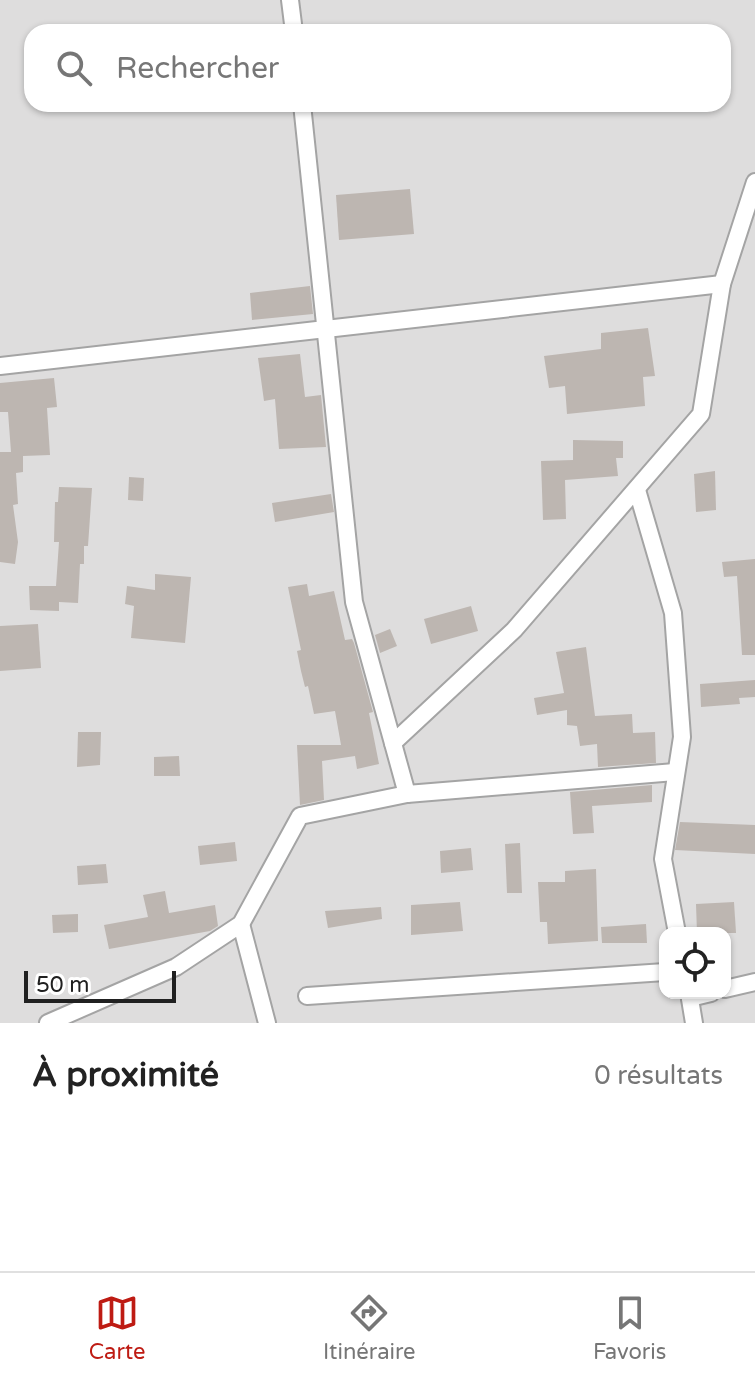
<!DOCTYPE html>
<html lang="fr">
<meta charset="utf-8">
<style>
:root{--surface:#fff;--page:#f2f2f2;--text:#222;--muted:#767676;--line:#e0e0e0;--accent:#be1b13}
body{margin:0;font-family:"Varela Round",sans-serif;background:var(--page);color:var(--text)}
.controls{position:absolute;right:24px;bottom:24px;display:grid;overflow:hidden;border-radius:16px;box-shadow:0 2px 6px #0004}
.controls button{width:72px;height:72px;display:grid;place-items:center;padding:0;border:0;border-bottom:2px solid var(--line);background:var(--surface);color:var(--text);font:40px sans-serif}
.scale{position:absolute;left:24px;bottom:20px;width:152px;box-sizing:border-box;padding-left:8px;border:4px solid #202020;border-top:0;font-size:22px;line-height:28px;white-space:nowrap;color:#202020;-webkit-text-stroke:6px #fff;paint-order:stroke}
.list{margin:0;padding:0;list-style:none}
h2{display:flex;justify-content:space-between;align-items:center;height:104px;margin:0;padding:0 32px;font-size:34px}
h2 small{font-size:26px;font-weight:400;color:var(--muted)}
.icon{flex:none;width:44px;height:44px;fill:none;stroke:currentColor;stroke-width:2;stroke-linecap:round;stroke-linejoin:round}
.map{position:relative;flex:none;width:755px;height:1023px;overflow:hidden}
.search{position:absolute;background:var(--surface);box-shadow:0 2px 6px #0004;left:24px;right:24px;top:24px;height:88px;display:flex;align-items:center;gap:20px;box-sizing:border-box;padding:0 28px;border-radius:24px;color:var(--muted);font-size:30px}
.sheet{height:248px;background:var(--surface)}
nav{display:flex;justify-content:space-around;align-items:center;box-sizing:border-box;height:112px;border-top:2px solid var(--line);background:var(--surface);font-size:22px;color:var(--muted)}
nav a{display:grid;justify-items:center;gap:4px}
nav .on{color:var(--accent)}
.map>svg:first-child{display:block}
.residential{fill:#dedddd;fill-rule:evenodd}
.building{fill:#bdb6b1}
.lines{fill:none;stroke-linecap:round;stroke-linejoin:round}
.street-casing{stroke:#a4a4a4;stroke-width:20}
.street{stroke:#fff;stroke-width:16}
</style>
<div class="map">
<svg width="755" height="1023" viewBox="0 0 755 1023">
<rect width="100%" height="100%" fill="#f0eee8"/>
<path class="residential" d="M0,0H755V1023H0ZM32,32H723V104H32ZM665,933H725V993H665Z"/>
<g class="building">
<path d="M410,189L414,234L339,240L336,195Z"/>
<path d="M310,286L313,314L252,320L250,293Z"/>
<path d="M648,328L655,376L643,377L645,406L567,414L565,386L549,388L544,356L601,349V333Z"/>
<path d="M300,354L305,397L321,395L326,447L279,449L275,399L264,401L258,358Z"/>
<path d="M54,378L57,407L47,408L50,455L23,456V472L16,473L18,504L13,505L18,542L15,564L0,562V452H11L8,412H0V383Z"/>
<path d="M573,440L623,441V458H616L618,476L565,480L566,519L543,520L541,461L573,460Z"/>
<path d="M715,471L716,510L696,512L694,474Z"/>
<path d="M129,477L144,478L143,501L128,500Z"/>
<path d="M59,487L92,488L88,546H84V564H80L78,603L59,602V611L30,610L29,586H56L59,542H54L55,502H58Z"/>
<path d="M331,494L334,512L275,522L272,503Z"/>
<path d="M755,559V655H742L737,576L724,577L722,562Z"/>
<path d="M155,574L191,577L185,643L131,638L134,606L125,604L127,586L155,590Z"/>
<path d="M307,584L309,596L334,591L345,640L352,639L354,643L373,712L369,713L379,764L357,769L355,756L322,761L324,800L300,805L297,745H341L335,711L314,714L308,686L305,687L301,671L297,651L301,650L288,587Z"/>
<path d="M471,606L478,631L431,644L424,619Z"/>
<path d="M38,624L41,668L0,671V626Z"/>
<path d="M390,629L397,646L380,653L375,635Z"/>
<path d="M586,647L595,716L632,714L633,733L655,732L656,763L598,767L597,744L580,746L577,726L567,725V710L537,715L534,698L564,693L556,652Z"/>
<path d="M755,680V697L739,698L740,704L701,707L700,684Z"/>
<path d="M78,732H101L100,765L77,767Z"/>
<path d="M179,756L180,776H154V757Z"/>
<path d="M652,785V802L592,806L594,833L573,834L570,792Z"/>
<path d="M680,822L755,825V854L675,850Z"/>
<path d="M235,842L237,861L200,865L198,846Z"/>
<path d="M520,843L522,893H507L505,844Z"/>
<path d="M471,848L473,870L441,873L440,851Z"/>
<path d="M106,864L108,883L78,885L77,866Z"/>
<path d="M596,869L598,941L548,944L547,922H540L538,882H565V871Z"/>
<path d="M165,891L169,913L215,905L218,926L210,931L109,949L104,925L148,917L143,895Z"/>
<path d="M460,902L463,931L411,935V905Z"/>
<path d="M734,902L736,933H697L696,904Z"/>
<path d="M381,907L382,919L328,928L325,911Z"/>
<path d="M78,914V932L53,933L52,915Z"/>
<path d="M646,924L647,943H602L601,927Z"/>
</g>
<g class="lines">
<g class="street-casing">
<g id="street">
<path d="M290,0L294,32"/>
<path d="M302,104L354,602L407,794"/>
<path d="M0,366L722,284"/>
<path d="M637,490L673,613L682,737L663,859L677,933"/>
<path d="M393,743L514,630L701,414L722,284L755,182"/>
<path d="M241,924L267,1023"/>
<path d="M725,989L755,982"/>
<path d="M689,993L694,1023"/>
<path d="M307,996L665,972"/>
<path d="M690,998L711,993"/>
<path d="M48,1023L176,967L241,924L300,816L407,794L675,772"/>
</g>
</g>
<use href="#street" class="street"/>
</g>
</svg>
<div class="controls">
<button><svg class="icon" aria-label="locate" viewBox="0 0 24 24"><circle cx="12" cy="12" r="6"/><path d="M12 2v4M12 18v4M2 12h4M18 12h4"/></svg></button>
</div>
<div class="scale">50 m</div>
<div class="search"><svg class="icon" aria-label="search" viewBox="0 0 24 24"><circle cx="10" cy="10" r="6"/><path d="M15 15l6 6"/></svg>Rechercher</div>
</div>
<section class="sheet">
<h2>À proximité<small>0 résultats</small></h2>
<ul class="list">
</ul>
</section>
<nav>
<a class="on"><svg class="icon" aria-label="map" viewBox="0 0 24 24"><path d="M3 6l6-2 6 2 6-2v14l-6 2-6-2-6 2zM9 4v14M15 6v14"/></svg>Carte</a>
<a><svg class="icon" aria-label="directions" viewBox="0 0 24 24"><path d="M12 3l9 9-9 9-9-9zM9 14v-3h6M13 9l2 2-2 2"/></svg>Itinéraire</a>
<a><svg class="icon" aria-label="saved" viewBox="0 0 24 24"><path d="M7 4h10v16l-5-4-5 4z"/></svg>Favoris</a>
</nav>
